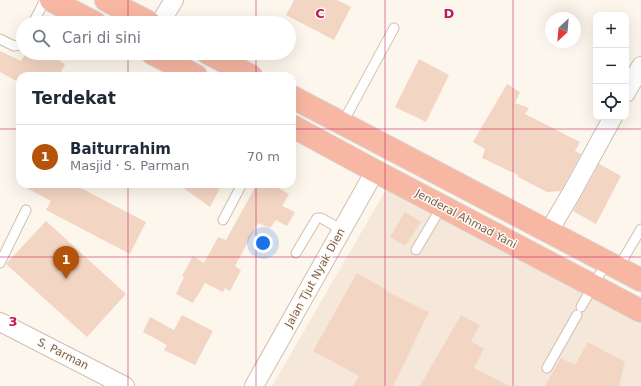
<!DOCTYPE html>
<html lang="id">
<meta charset="utf-8">
<style>
:root{--surface:#fff;--page:#f6f6f7;--text:#1f2937;--muted:#747a83;--line:#e0e1e3;--accent:#b45309}
body{margin:0;font-family:"DejaVu Sans",sans-serif;background:var(--page);color:var(--text)}
.controls{position:absolute;right:12px;top:12px;display:grid;overflow:hidden;border-radius:8px;box-shadow:0 4px 16px #0002}
.controls button{width:36px;height:36px;display:grid;place-items:center;padding:0;border:0;border-bottom:1px solid var(--line);background:var(--surface);color:var(--text);font:20px sans-serif}
.compass{position:absolute;left:545px;top:12px;width:36px;height:36px;border-radius:50%;background:var(--surface);box-shadow:0 4px 16px #0002;rotate:206deg}
.you{position:absolute;left:263px;top:243px;width:14px;height:14px;margin:-10px;border:3px solid #fff;border-radius:50%;background:#1a73e8;box-shadow:0 0 0 6px #1a73e833}
.badge{display:grid;place-items:center;width:26px;height:26px;border-radius:50%;background:var(--accent);color:#fff;font-size:13px;font-weight:700}
.pin{position:absolute;translate:-50% -33px;filter:drop-shadow(0 1px 2px #0008)}
.pin::after{content:'';position:absolute;top:21px;width:14px;height:12px;background:inherit;clip-path:polygon(0 0,100% 0,50% 100%)}
.list{margin:0;padding:0;list-style:none}
h2{display:flex;justify-content:space-between;align-items:center;height:52px;margin:0;padding:0 16px;font-size:17px}
h2 small{font-size:13px;font-weight:400;color:var(--muted)}
.list li{display:grid;grid-template-columns:26px 1fr auto;gap:12px;align-items:center;box-sizing:border-box;height:64px;padding:0 16px;border-top:1px solid var(--line)}
.list b{display:block;font-size:15px;white-space:nowrap}
.list p{margin:0;font-size:13px;white-space:nowrap;color:var(--muted)}
.list em{font-size:13px;font-style:normal;color:var(--muted)}
.icon{flex:none;width:22px;height:22px;fill:none;stroke:currentColor;stroke-width:2;stroke-linecap:round;stroke-linejoin:round}
.map{position:relative;flex:none;width:641px;height:386px;overflow:hidden}
.search{position:absolute;background:var(--surface);box-shadow:0 4px 16px #0002;left:16px;top:16px;width:280px;height:44px;display:flex;align-items:center;gap:10px;box-sizing:border-box;padding:0 14px;border-radius:22px;color:var(--muted);font-size:15px}
.panel{position:absolute;background:var(--surface);box-shadow:0 4px 16px #0002;left:16px;top:72px;width:280px;height:116px;border-radius:12px}
.map>svg:first-child{display:block}
.residential{fill:#f5e8da}
.building{fill:#f3d5c3}
.lines{fill:none;stroke-linecap:round;stroke-linejoin:round}
.lane-casing{stroke:#d1beb0;stroke-width:11}
.street-casing{stroke:#d1beb0;stroke-width:20}
.highway-casing{stroke:#dad1cd;stroke-width:24}
.lane{stroke:#fff;stroke-width:9}
.street{stroke:#fff;stroke-width:18}
.highway{stroke:#f7b7a3;stroke-width:22}
.grid{fill:none;stroke:#c2185b;stroke-width:1;stroke-opacity:0.55}
.labels{text-anchor:middle;dominant-baseline:central;stroke-width:3;stroke-linejoin:round;paint-order:stroke}
.street-label{font-size:11px;fill:#7a5c4d;stroke:#fffaf3}
.grid-label{font-size:13px;text-anchor:middle;font-weight:bold;fill:#c2185b;stroke:#fffaf3;stroke-width:3;stroke-linejoin:round;paint-order:stroke}
</style>
<div class="map">
<svg width="641" height="386" viewBox="0 0 641 386">
<rect width="100%" height="100%" fill="#fdf6ec"/>
<path class="residential" d="M387,188L641,324V386H272Z"/>
<g class="building">
<path d="M294,0H337L351,7L334,40L286,15Z"/>
<path d="M0,51L21,61L26,53H57L55,58L65,64L59,76H20V83L0,72Z"/>
<path d="M419,59L449,75L426,122L395,107Z"/>
<path d="M507,84L520,92L515,103L529,108L525,114L580,142L575,151L581,154L561,191L547,192L518,177V175L482,158L485,149L473,142Z"/>
<path d="M599,164L621,176L596,224L573,211Z"/>
<path d="M19,184H73L146,222L130,254L46,210L51,201Z"/>
<path d="M178,184H222L210,207Z"/>
<path d="M257,184H283L280,189L289,194L282,206L295,212L287,226L276,220L270,228L258,223L235,266L241,270L230,291L225,288L223,292L205,283L193,303L176,294L184,277L182,276L193,256L204,263L218,237L226,240Z"/>
<path d="M405,212L421,222L405,246L390,237Z"/>
<path d="M46,221L126,294L87,337L6,264Z"/>
<path d="M357,273L387,290L386,291L429,312L393,386H353L359,376L313,351Z"/>
<path d="M182,315L213,331L195,365L164,350L167,345L143,332L150,317L174,330Z"/>
<path d="M461,315L480,325L471,341L484,349L474,368L510,386H420Z"/>
<path d="M588,342L625,362L619,386H545L561,358L575,365Z"/>
</g>
<g class="lines">
<g class="lane-casing">
<g id="lane">
<path d="M33,23L45,0"/>
<path d="M0,39L14,46L20,45L23,42"/>
<path d="M342,124L394,28"/>
<path d="M223,220L242,184"/>
<path d="M416,250L442,206"/>
<path d="M296,253L317,218H321L342,230"/>
<path d="M0,263L26,210"/>
<path d="M618,268L641,229"/>
<path d="M581,307L606,263"/>
<path d="M547,368L577,315"/>
</g>
</g>
<g class="street-casing">
<g id="street">
<path d="M160,23L174,0"/>
<path d="M626,93L641,66"/>
<path d="M549,231L572,192L613,117"/>
<path d="M0,322L125,386"/>
<path d="M254,386L375,171"/>
</g>
</g>
<g class="highway-casing">
<g id="highway">
<path d="M51,0L95,23"/>
<path d="M106,0L150,23"/>
<path d="M152,53L196,76"/>
<path d="M208,53L251,76"/>
<path d="M292,97L641,280"/>
<path d="M292,126L375,171L641,311"/>
</g>
</g>
<use href="#lane" class="lane"/>
<use href="#street" class="street"/>
<use href="#highway" class="highway"/>
</g>
<path class="grid" d="M128,0V23M256,0V23M385,0V386M513,0V386M128,53V76M256,53V76M0,129H20M292,129H641M128,184V386M256,184V386M0,257H641"/>
<g class="labels">
<g class="street-label">
<text transform="translate(466 219) rotate(28)">Jenderal Ahmad Yani</text>
<text transform="translate(315 278) rotate(-61)">Jalan Tjut Nyak Dien</text>
<text transform="translate(63 354) rotate(27)">S. Parman</text>
</g>
</g>
<g class="grid-label">
<text x="320" y="18">C</text>
<text x="449" y="18">D</text>
<text x="13" y="326">3</text>
</g>
</svg>
<div class="controls">
<button>+</button>
<button>−</button>
<button><svg class="icon" aria-label="locate" viewBox="0 0 24 24"><circle cx="12" cy="12" r="6"/><path d="M12 2v4M12 18v4M2 12h4M18 12h4"/></svg></button>
</div>
<svg class="compass" viewBox="-18 -18 36 36"><path d="M0-13l5 13h-10z" fill="#e53935"/><path d="M0 13l5-13h-10z" fill="#747a83"/></svg>
<div class="you"></div>
<div class="pin badge" style="left:66px;top:279px">1</div>
<div class="search"><svg class="icon" aria-label="search" viewBox="0 0 24 24"><circle cx="10" cy="10" r="6"/><path d="M15 15l6 6"/></svg>Cari di sini</div>
<section class="panel">
<h2>Terdekat<small></small></h2>
<ul class="list">
<li><span class="badge">1</span><div><b>Baiturrahim</b><p>Masjid · S. Parman</p></div><em>70 m</em></li>
</ul>
</section>
</div>
